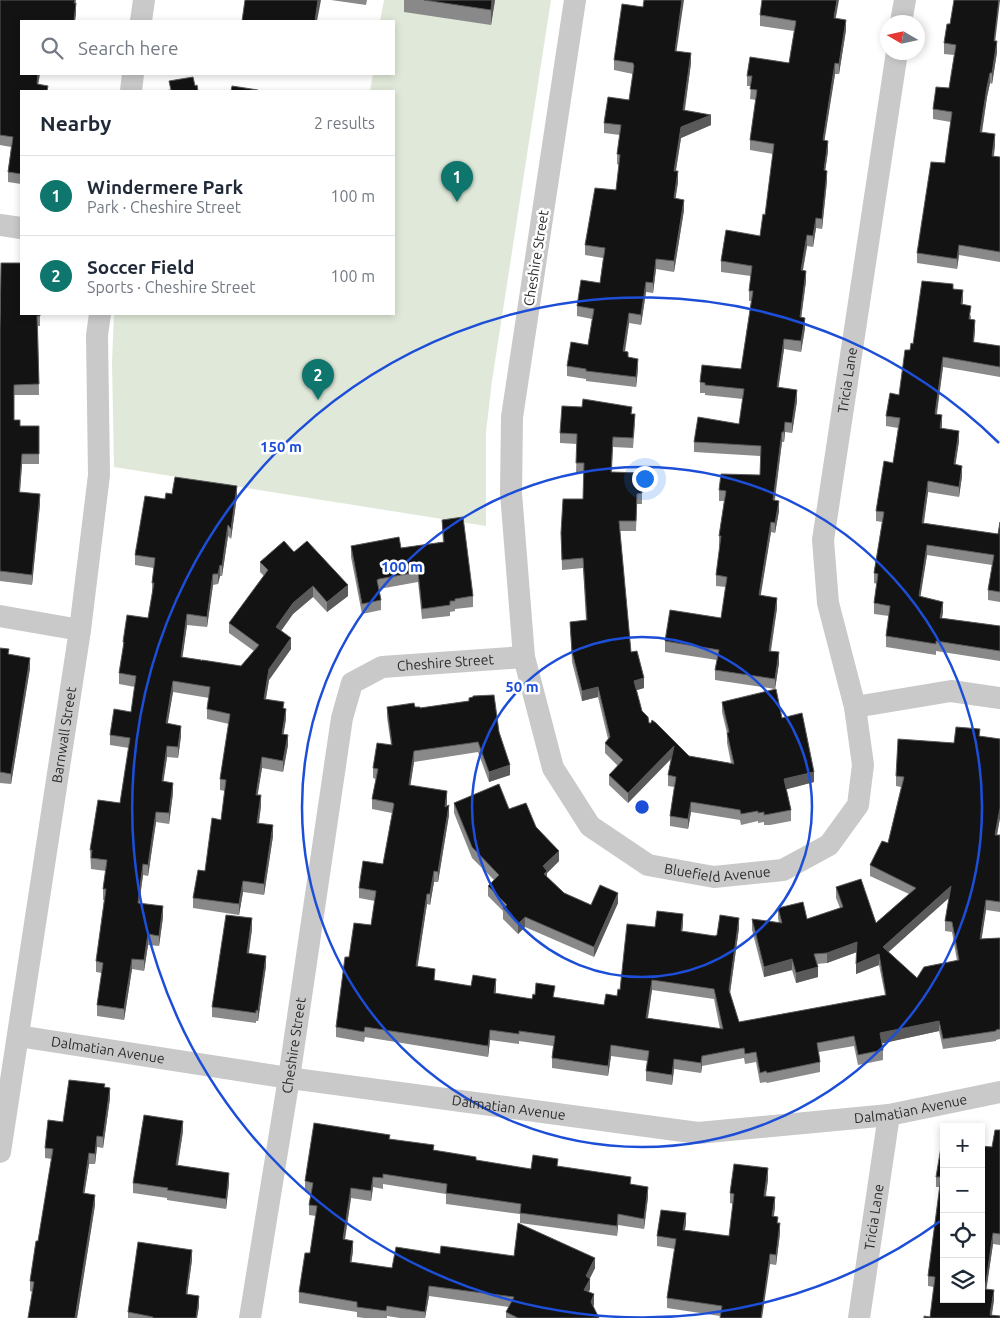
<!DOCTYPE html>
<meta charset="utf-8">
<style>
:root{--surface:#fff;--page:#f6f6f7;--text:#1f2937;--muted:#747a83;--line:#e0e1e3;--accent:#0f766e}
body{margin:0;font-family:Ubuntu,sans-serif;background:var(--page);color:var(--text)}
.controls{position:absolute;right:15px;bottom:15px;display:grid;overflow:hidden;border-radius:0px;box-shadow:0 2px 8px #0003}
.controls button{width:45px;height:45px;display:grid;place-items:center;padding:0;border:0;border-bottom:1px solid var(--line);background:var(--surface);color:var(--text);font:25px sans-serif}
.compass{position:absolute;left:880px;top:15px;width:45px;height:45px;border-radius:50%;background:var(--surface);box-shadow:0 2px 8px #0003;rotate:279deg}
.you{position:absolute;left:644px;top:478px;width:18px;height:18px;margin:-12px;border:4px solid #fff;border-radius:50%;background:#1a73e8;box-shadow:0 0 0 8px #1a73e833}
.badge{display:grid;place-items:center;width:32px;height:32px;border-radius:50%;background:var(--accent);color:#fff;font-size:16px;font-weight:700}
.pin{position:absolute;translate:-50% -41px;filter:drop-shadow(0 1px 2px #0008)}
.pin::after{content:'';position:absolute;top:26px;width:18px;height:15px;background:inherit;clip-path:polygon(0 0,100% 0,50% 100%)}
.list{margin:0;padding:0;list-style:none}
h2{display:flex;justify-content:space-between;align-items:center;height:65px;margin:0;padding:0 20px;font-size:21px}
h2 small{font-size:16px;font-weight:400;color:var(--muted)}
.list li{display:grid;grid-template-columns:32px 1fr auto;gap:15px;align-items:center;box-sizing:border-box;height:80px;padding:0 20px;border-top:1px solid var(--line)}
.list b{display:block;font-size:19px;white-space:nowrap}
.list p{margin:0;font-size:16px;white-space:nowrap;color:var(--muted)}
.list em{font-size:16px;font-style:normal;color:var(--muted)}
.icon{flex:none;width:28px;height:28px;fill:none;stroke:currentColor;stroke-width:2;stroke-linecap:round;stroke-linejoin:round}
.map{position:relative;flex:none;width:1000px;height:1318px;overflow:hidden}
.search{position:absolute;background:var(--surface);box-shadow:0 2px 8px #0003;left:20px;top:20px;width:375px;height:55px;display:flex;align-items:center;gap:12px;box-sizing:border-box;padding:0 18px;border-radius:0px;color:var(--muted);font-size:19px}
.panel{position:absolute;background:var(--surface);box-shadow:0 2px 8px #0003;left:20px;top:90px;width:375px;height:225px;border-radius:0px}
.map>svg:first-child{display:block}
.green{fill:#e0e9d9}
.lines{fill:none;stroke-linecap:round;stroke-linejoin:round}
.minor{stroke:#c9c9c9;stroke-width:22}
.wall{fill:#898989;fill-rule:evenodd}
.shaded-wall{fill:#5a5a5a}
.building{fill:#131313;stroke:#5a5a5a;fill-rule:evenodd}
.ring{fill:none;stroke:#1d4ed8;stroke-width:2.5}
.labels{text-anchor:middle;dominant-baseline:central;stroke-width:5;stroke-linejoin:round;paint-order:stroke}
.street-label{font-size:14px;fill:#2c2c2c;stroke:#fff}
.centre{fill:#1d4ed8;stroke:#fff;stroke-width:2.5}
.ring-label{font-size:15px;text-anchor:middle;font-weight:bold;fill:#1d4ed8;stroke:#fff;stroke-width:5;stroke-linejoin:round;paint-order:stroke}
</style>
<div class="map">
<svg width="1000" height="1318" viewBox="0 0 1000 1318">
<rect width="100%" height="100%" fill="#fff"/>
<path class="green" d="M384,0H551L492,381L486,432V526L114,467L112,362L114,314H394V91H370L373,74H394V21H380Z"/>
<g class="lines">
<g class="minor">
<path id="s1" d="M575,0L512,417L511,493L524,657L553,768L590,826L648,865L714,877L783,870L829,845L858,805L863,765L855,707L828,603L823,540L897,52"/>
<path d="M141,21L144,0"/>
<path d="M901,22L905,0"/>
<path d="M131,91L133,74"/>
<path d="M0,225L21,228"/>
<path d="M0,616L80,630"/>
<path d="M855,707L951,691L1000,698"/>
<path id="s2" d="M18,1036L289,1078L698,1133L889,1115L1000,1092"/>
<path id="s3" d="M0,1152L80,630L99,475L97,335L100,314"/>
<path id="s4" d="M250,1318L289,1078L342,718L352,683L382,667L524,657"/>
<path id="s5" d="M859,1318L889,1115"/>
</g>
</g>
<g class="wall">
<path d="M0,0H76V13L75,21H21L38,84L48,91H21V184L8,182V172L11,147L0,145Z"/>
<path d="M331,0H367L366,5Z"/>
<path d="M404,0H495L491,25L404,12Z"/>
<path d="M760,15L836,18L846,30L839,74H835L824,140L828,151L825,170L827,181L822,229L816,228L813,247L807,246L803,270L806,281L801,317L805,328L801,352L784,349L778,388L797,401L792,433L785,432L784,442H782L775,500L779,511L775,533L771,532L760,596L777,608L771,651L779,663L775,689L715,680V670L717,660L665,652V641L721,618L726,587L716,586V575L720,546H719V536L724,501H719V490L760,475V456L694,452V442L739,424L743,399L705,395V393H700V382L741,369L751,301H749V291L751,276L721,272V261L760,236L765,215L773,154L750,150V140L756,100L750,99L751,86H747V76L789,63L794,31L760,26Z"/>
<path d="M950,24L996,41L997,52L992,84L990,83L987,97L982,133L995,145L994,156L1000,157V262L959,255L957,269L917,263V253L945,163L951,122L933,119V109L949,88L954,55L944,54V43Z"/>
<path d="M676,51L691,63L685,110L711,125L681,138L676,171L678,182L675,199L684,210L674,272L656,269L653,293L646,292L641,325L629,323L625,352L638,369L636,387L586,381V379L567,376V366L588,345L592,319L577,316V306L600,283L603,258L585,255V245L616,190L619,165L617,164V154L620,135L604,133V123L629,100L633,74L614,70V60Z"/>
<path d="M953,289L963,300L962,305L971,316V319L975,330L974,342L1000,346V377L943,367L937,414L942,425V428L959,441L955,465L962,476L959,497L928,492L924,523L998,534L1000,522V602L988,600V590L992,565L927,555L920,596L943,612L942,618L1000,626V661L936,651V655L886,647V636L889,616L874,614V603L877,584L874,583V573L882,522L876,521V511L893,463L898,428L886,426V416L899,395L910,350L913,344Z"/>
<path d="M40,314V326H38L39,395H14V420L20,426H39V464H22L20,493L40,504L32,585L0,581V328Z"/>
<path d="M632,414L635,425L633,448L613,447L612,472L642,473V504H637L636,531H620L631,652L644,688L636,690L642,711L649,723L689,756L731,763L727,743V733L722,712V702L782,718L814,782L786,789L791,810V821L770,825H764V822L758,823V821L741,825L740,820L691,812L688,829L670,826V816L674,787L668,786V775L671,758L628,803L609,785V775L618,766L605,753V743L608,739L598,697L582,701L572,662L570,622L586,621L583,568L562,570L561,533L583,499L584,473H576L577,444L560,443V433Z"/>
<path d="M172,494L237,496L231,539L228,536L222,576H220L218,584L213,585L207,627L187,625L182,657L241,666L254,651L229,633V623L264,576L260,572V562L294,552L348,596L327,612L313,597L293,614L281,631L291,649L269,680L266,699L284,709L286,719L283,734L288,745L283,772L262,768L257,795L261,806L259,823L273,836L264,895L243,892L239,915L193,908V898L205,871L221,820L225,791L220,790V779L229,724L207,719V709L209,698L173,692L167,724L181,736L178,758L167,757L163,781L173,793L169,824L156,822L148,876L143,875L139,903L163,917L159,946L148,945L144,971L132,969L124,1020L97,1016V1005L102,973L96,972V961L104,900H103V889L106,871L91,869L90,850L120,803L129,748L110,745V735L131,712L135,687L119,684V673L123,651V642L148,618L152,594V583L154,568L135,565V555L165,499Z"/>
<path d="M442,520L473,596V607L455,609V611L450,612V616L422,619L418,582L379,589L381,600V610L362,614L351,557V546L401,548L443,542L442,530Z"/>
<path d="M0,648L30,668L11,784L0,783Z"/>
<path d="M469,698L499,732L510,775L489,782L478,752L414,762L410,785L447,802V806L449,815L438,882H434L430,905L427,904L417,967L435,980L471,986L496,989V994L532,999L555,997L604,1005L617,996L620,990L655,927L683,924L682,932L715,936L739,928L730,993L739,1022L885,995L879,965L856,974L857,952L827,963L817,964L818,977L796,983L792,970L764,977L752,930V919L779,923L778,918V908L807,919L840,908L836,898V887L876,923L909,894L870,876V865L888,843L901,787L896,786V776L954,743L980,736L1000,739V818L997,835H1000V912L986,910L981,939L1000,938V1039L996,1040V1041L943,1049L939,1031L882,1043L883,1050V1060L858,1065L854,1046L819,1052L820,1062V1072L767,1083L766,1082L760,1083L756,1062L745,1064L744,1058L702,1066L701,1073L674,1069L672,1085L646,1081V1071L647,1061L611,1056L608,1076L552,1068V1058L553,1046L519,1041V1044L490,1040L488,1057L365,1037L364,1042L336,1037V1027L349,957L371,925L375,901L359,898V888L383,864L392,813L372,809V799L376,779L373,778V768L391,745L387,717V707H415L420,708L469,701ZM949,898L945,921V931L952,932L957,961L917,978L888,952ZM652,990L714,999L720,1029L648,1018Z"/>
<path d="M454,803L509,809L536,827L559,861L547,873V877L564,893L591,905L618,903L594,957L525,927L518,934L503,919V911L488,896V886L494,880L472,858L454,813Z"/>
<path d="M252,929L249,953L266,966L258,1021H256V1023L212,1017V1007Z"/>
<path d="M105,1087L110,1098L103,1148L97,1147L95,1164H89L84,1193L95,1205L77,1318H28L32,1292L30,1291V1281L38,1241L52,1159L45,1158V1148L63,1122Z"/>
<path d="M1000,1130V1245L993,1244L986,1289L994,1300L992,1315L930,1317L934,1287L928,1286V1276L940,1187H936V1177L992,1147Z"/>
<path d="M183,1131L178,1165L229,1183L226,1209L167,1200V1198L133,1193V1183Z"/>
<path d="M390,1139L476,1161L531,1169L558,1167L631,1184L648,1197L644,1229L618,1225L617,1236L520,1223V1214L446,1204V1194L383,1184V1189L373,1187L371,1201L351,1198L345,1240L353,1251L351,1262L392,1268L440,1254L595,1268L590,1278V1289L589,1292L594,1304L593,1307L599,1318H506V1312L509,1307L429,1296L425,1318H400L387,1316V1318H364L357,1317V1312L299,1303V1292L310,1253L316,1216L309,1215V1205L311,1193L305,1192V1181Z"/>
<path d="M768,1179L766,1196L775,1207L774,1216L778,1223L780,1233L776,1265L770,1264L720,1316L667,1308V1298L675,1249L657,1246V1236L686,1223L685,1230L729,1236L733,1204L730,1203V1193Z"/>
<path d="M192,1260L187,1294L199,1306L197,1318H128V1312Z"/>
</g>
<g class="shaded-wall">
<path d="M318,0H321L317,21H315Z"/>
<path d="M492,0H495L491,25V10Z"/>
<path d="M682,0H684L675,61V51Z"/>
<path d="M837,0H839L834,28V18Z"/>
<path d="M999,0H1000L994,51V41Z"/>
<path d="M76,3V13L75,21H74Z"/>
<path d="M846,20V30L839,74V64Z"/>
<path d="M997,41V52L992,84V73Z"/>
<path d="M691,53V63L683,120V110Z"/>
<path d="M835,63V74L823,150V140Z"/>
<path d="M990,73V83L987,97L980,143V132L987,87Z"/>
<path d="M38,74H40L37,91V84Z"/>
<path d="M711,115V125L681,138L674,181V171L681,127Z"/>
<path d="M995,134V145L992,166V156Z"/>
<path d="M828,141V151L824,180V170Z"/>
<path d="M678,171V182L674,209V198Z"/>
<path d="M827,171V181L822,229V219Z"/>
<path d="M684,200V210L674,272V261Z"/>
<path d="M816,218V228L813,247V236Z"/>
<path d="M807,235V246L801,280V270Z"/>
<path d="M959,245V255L957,269V259Z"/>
<path d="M656,259V269L653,293V283Z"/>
<path d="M806,271V281L800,327V317Z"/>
<path d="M646,282V292L641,325V315Z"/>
<path d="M963,290V300L961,315V304Z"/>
<path d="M629,313V323L623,362V351Z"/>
<path d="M805,318V328L801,352V341Z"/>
<path d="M975,320V330L973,352V342Z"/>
<path d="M784,339V349L777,398V387Z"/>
<path d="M943,357V367L935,424V414Z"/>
<path d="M638,359V369L636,387V377Z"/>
<path d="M797,390V401L792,433V423Z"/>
<path d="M942,415V425L940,438V428Z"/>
<path d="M785,422V432L784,442V432Z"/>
<path d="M959,431V441L954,475V464Z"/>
<path d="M782,432V442L773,510V500Z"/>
<path d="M22,454V464L19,503V492Z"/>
<path d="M962,466V476L959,497V487Z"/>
<path d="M928,481V492L922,533V523Z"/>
<path d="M237,486V496L231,539V529Z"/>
<path d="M40,494V504L32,585V575Z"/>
<path d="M779,501V511L775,533V523Z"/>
<path d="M771,522V532L759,606V595Z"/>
<path d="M228,525V536L222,576V566Z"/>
<path d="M927,545V555L919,606V596Z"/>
<path d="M220,565V576L218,584V574Z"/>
<path d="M213,574V585L207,627V617Z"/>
<path d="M348,585V596L327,612V602Z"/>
<path d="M313,586V597L293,614L276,638V627L293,603Z"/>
<path d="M777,598V608L769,661V651Z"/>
<path d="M943,602V612L940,628V618Z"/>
<path d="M187,614V625L181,668V657Z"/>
<path d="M291,638V649L269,680L264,709V699L269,669Z"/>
<path d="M779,652V663L775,689V679Z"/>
<path d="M30,658V668L11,784V774Z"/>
<path d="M644,678V688L634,691V681Z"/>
<path d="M173,681V692L166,734V723Z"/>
<path d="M598,687V697L582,701V691Z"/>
<path d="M286,709V719L282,744V734Z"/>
<path d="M181,726V736L178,758V747Z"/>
<path d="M288,735V745L283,772V761Z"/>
<path d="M167,746V757L162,792V781Z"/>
<path d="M674,746V756L628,803V793Z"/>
<path d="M414,751V762L409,795V785Z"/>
<path d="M262,757V768L256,805V795Z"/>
<path d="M510,765V775L489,782V772Z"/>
<path d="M814,772V782L784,790V779Z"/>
<path d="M173,783V793L169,824V813Z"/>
<path d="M447,791V802L445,817V807Z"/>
<path d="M261,795V806L257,834V823Z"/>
<path d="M691,802V812L688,829V819Z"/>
<path d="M449,805V815L438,882V872Z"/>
<path d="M1000,808V818L995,845V835Z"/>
<path d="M156,812V822L148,876V865Z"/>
<path d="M273,825V836L264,895V884Z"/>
<path d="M559,851V861L547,873V881L544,884L543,866Z"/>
<path d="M143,864V875L138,913V903Z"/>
<path d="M434,871V882L430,905V894Z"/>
<path d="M243,881V892L239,915V904Z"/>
<path d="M951,886V896L883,957V947Z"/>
<path d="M618,893V903L594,957V947Z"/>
<path d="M427,894V904L416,977V966Z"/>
<path d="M986,900V910L980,950V939Z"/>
<path d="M163,906V917L159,946V936Z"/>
<path d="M683,914V924L681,942V931Z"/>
<path d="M525,917V927L518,934V924Z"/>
<path d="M252,918V929L247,963V953Z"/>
<path d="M739,918V928L729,1000V990Z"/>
<path d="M148,934V945L144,971V960Z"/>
<path d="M857,942V952L827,963V953Z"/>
<path d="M879,954V965L856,974V964Z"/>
<path d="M266,956V966L258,1021V1011Z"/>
<path d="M132,959V969L124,1020V1009Z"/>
<path d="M792,959V970L764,977V967Z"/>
<path d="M818,967V977L796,983V973Z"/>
<path d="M496,979V989L494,1004V993Z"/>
<path d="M652,980V990L646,1028V1018Z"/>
<path d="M939,1021V1031L880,1044V1033Z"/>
<path d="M490,1030V1040L488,1057V1046Z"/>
<path d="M611,1045V1056L608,1076V1066Z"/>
<path d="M702,1056V1066L701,1073V1063Z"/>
<path d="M674,1059V1069L672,1085V1075Z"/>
<path d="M110,1088V1098L103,1148V1137Z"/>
<path d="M183,1121V1131L176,1175V1165Z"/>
<path d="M97,1136V1147L95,1164V1154Z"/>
<path d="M89,1153V1164L83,1203V1193Z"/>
<path d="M768,1168V1179L764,1206V1196Z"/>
<path d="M229,1173V1183L226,1209V1199Z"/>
<path d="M373,1177V1187L371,1201V1191Z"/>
<path d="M648,1187V1197L644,1229V1219Z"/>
<path d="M351,1188V1198L343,1250V1239Z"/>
<path d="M95,1195V1205L77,1318H75Z"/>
<path d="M775,1197V1207L772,1226V1216Z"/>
<path d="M686,1213V1223L683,1240V1230Z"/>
<path d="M618,1214V1225L617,1236V1226Z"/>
<path d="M780,1223V1233L776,1265V1255Z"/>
<path d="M993,1233V1244L985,1299V1289Z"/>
<path d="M353,1241V1251L350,1272V1262Z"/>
<path d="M192,1250V1260L186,1304V1294Z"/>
<path d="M770,1254V1264L762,1318H761Z"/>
<path d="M595,1258V1268L586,1286V1276Z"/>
<path d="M590,1279V1289L584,1300V1290Z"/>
<path d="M429,1286V1296L425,1318V1312Z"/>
<path d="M994,1290V1300L991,1318L990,1315Z"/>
<path d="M594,1294V1304L591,1312V1302Z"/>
<path d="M199,1296V1306L197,1318H196Z"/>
</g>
<g class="building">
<path d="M0,0H75L74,3H76L74,21H21V74H38L37,84L48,86L47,91H21V174L8,172L13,137L0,135Z"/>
<path d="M245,0H318L315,21H242Z"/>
<path d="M424,0H492L491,10Z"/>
<path d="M644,0H682L675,51L691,53L683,110L711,115L681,127L674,171H678L674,198L684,200L674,261L656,259L653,283L646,282L641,315L629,313L623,351L628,352V357L638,359L636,377L586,371V369L567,366L571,342L588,345L594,309L577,306L581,280L600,283L605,248L585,245L595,188L616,190L620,155L617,154L621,125L604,123L608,97L629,100L634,66L633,63L614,60L622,4L643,7Z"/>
<path d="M762,0H837L834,18L846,20L839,64L835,63L823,140L828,141L824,170L827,171L822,219L816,218L813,236L807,235L801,270L806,271L800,317L805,318L801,341L784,339L777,387L797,390L792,423L785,422L784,432H782L773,500L779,501L775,523L771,522L759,595L777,598L769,651L779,652L775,679L715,670L719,650L665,641L670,610L721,618L727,577L716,575L721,536H719L726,491L719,490L721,474L760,475L761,446L694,442L698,417L739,424L744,389L705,385V383L700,382L702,365L741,369L753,291H749L752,266L721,261L726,230L760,236L763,214L765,215L774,144L750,140L757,90L750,89L752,76H747L750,57L789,63L796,21L760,15Z"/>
<path d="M954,0H999L994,41H997L992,73H990L987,87L980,132L995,134L992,156L1000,157V252L959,245L957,259L917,253L931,162L945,163L952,112L933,109L936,87L949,88L956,45L944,43L947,24H950Z"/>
<path d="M193,77L195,86L197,85L198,91H164L171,90L169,81Z"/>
<path d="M232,86L258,90V91H231Z"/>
<path d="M1,263H21V314H40V316H37L39,384L14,385V420H20V426H39V454H22L19,492L40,494L32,575L0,571V328Z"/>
<path d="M922,281L953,284V289L963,290L961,304L971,306L969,319L975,320L973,342L1000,346V367L943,357L935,414L942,415L940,428L959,431L954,464L962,466L959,487L928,481L922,523L998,534L1000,522V592L988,590L994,555L927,545L919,596L943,602L940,618L1000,626V651L936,641V644L886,636L890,606L874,603L878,574L874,573L884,512L876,511L884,461L893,463L900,418L886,416L890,393L899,395L905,350H910L911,343L913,344Z"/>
<path d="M583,399L632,407L631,414H635L633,438L613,437L611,472L642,473V493L637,494L636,521H619L631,652L637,651L644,678L634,681L642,711L648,717L649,723H651L652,720L656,723L689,756L734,764L727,733L729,732L722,702L776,689L782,718L802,713L814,772L784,779L791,810L770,814L764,815V812L758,813V811L741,814L740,810L691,802L688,819L670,816L676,777L668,775L674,746L628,793L609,775L623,760L605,743L610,737L598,687L582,691L572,652L570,622L587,620L583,558L562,560L561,533L563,499H583L584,463H576L577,434L560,433L562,406L582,407Z"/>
<path d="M175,477L237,486L231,529L228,525L222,566L220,565L218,574H213L207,617L187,614L181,657L201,660V661L202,660L241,666L259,645L229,623L268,570L260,562L284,541L294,552L307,541L348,585L327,602L313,586L293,603L276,627L291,638L269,669L264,699L284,702L283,708L286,709L282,734L288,735L283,761L262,757L256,795H261L257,823L273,825L264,884L243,881L239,904L193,898L198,870L205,871L212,818L221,820L226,780L220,779L230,714L207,709L210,687L173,681L166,723L181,726L178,747L167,746L162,781L173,783L169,813L156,812L148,865L143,864L138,903L163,906L159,936L148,934L144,960L132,959L124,1009L97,1005L103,963L96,961L106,889H103L107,860L91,858L92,850H90L98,800L120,803L130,738L110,735L114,709L131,712L136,676L119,673L124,642H123L127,615L148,618L154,583H152L155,558L135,555L145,496L165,499L166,493L172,494Z"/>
<path d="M463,517L473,596L455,599V601H450V605L422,609L418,572L379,579L377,580L381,600L362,604L351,546L399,537L401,548L444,542L442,520Z"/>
<path d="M0,648L9,649L8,654L30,658L11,774L0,772Z"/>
<path d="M494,695L499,732L510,765L489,772L478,742L414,751L409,785L447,791L445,807L449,805L438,872L434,871L430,894H427L416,966L435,969L434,980L471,986L473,975L496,979L494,993L532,999L533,994L535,995L536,983L555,986L553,997L604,1005L606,994L617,996L618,989L620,990L627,924L655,927L657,911L683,914L681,931L715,936L717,935L720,915L739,918L729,990L739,1022L886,995L879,954L856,964L857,942L827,953L814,954L818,967L796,973L792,959L764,967L752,919L782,923L778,908L803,902L807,919L843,907L836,887L861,879L876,923L916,888L870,865L882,841L888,843L904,777L896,776L898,739L954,743L956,727L980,729L979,736L1000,739V808L995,835H1000V902L986,900L980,939L1000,938V1029L996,1030V1031L943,1039L939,1021L880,1033L883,1050L858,1055L854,1036L817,1043L820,1062L767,1073L766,1071L760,1073L756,1052L745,1054L744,1048L702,1056L701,1063L674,1059L672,1075L646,1071L649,1051L611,1045L608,1066L552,1058L555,1036L519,1031V1034L490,1030L488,1046L365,1027L364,1032L336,1027L345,957H349L354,923L371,925L376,891L359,888L363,861L383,864L394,804L393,803L372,799L378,769L373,768L377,743L392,745L387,707L414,703L415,707H420V708L469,701V698L473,697V696ZM951,886L945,921L952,922L959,960L924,967L917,978L883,947ZM652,980L714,989L723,1029L646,1018Z"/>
<path d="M499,784L509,809L526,803L536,827L559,851L543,866L547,871L544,874L564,893L591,905L600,885L618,893L594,947L525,917L518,924L503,908L507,905L488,886L499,875L472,847L454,803Z"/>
<path d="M226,915L252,918L247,953L266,956L258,1011L256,1010V1013L212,1007Z"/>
<path d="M69,1080L105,1084L104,1087L110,1088L103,1137L97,1136L95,1154L89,1153L83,1193L95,1195L75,1318H28L34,1282L30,1281L36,1241H38L53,1149L45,1148L48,1120L63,1122Z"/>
<path d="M144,1115L183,1121L176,1165L229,1173L226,1199L167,1190L168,1188L133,1183Z"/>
<path d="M314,1123L390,1135L389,1139L434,1145L433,1150L476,1157V1160L531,1169L533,1155L558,1159L557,1166L631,1177L630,1184L648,1187L644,1219L618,1214L617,1226L520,1213L521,1204L446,1193L447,1184L383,1174V1178L373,1177L371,1191L351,1188L343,1239L353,1241L350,1262L392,1268L396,1247L440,1254L441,1246L514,1256L518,1223L595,1258L586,1276L590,1279L584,1290L594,1294L591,1302L599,1318H518L506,1312L514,1297L429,1286L425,1312L387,1306L386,1311L357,1307V1302L299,1292L305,1253H310L317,1206L309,1205L313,1183L305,1181Z"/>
<path d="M995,1130H1000V1234L993,1233L985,1289L994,1290L990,1315L1000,1316V1318H924V1316L930,1317L935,1277L928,1276L941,1177H936L942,1141H944V1299H981V1146L992,1147Z"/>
<path d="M734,1164L768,1168L764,1196L775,1197L772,1216L778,1217L777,1223H780L776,1255L770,1254L761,1318H720L722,1306L667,1298L676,1239L657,1236L661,1210L686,1213L683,1230L729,1236L734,1194L730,1193Z"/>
<path d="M138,1242L192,1250L186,1294L199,1296L196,1318H153V1317L128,1312Z"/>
</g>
<g class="ring">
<circle cx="642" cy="807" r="170"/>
<circle cx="642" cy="807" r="340"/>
<path d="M942 1220A510 510 0 1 1 999 443"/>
</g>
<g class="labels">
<g class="street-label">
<text transform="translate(536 258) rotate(-81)">Cheshire Street</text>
<text stroke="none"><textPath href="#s1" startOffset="1585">Tricia Lane</textPath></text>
<text stroke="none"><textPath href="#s4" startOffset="741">Cheshire Street</textPath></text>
<text stroke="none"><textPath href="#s3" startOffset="422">Barnwall Street</textPath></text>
<text stroke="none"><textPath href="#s1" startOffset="986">Bluefield Avenue</textPath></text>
<text stroke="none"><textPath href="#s4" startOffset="276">Cheshire Street</textPath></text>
<text stroke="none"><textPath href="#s2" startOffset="91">Dalmatian Avenue</textPath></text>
<text stroke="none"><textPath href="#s2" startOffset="496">Dalmatian Avenue</textPath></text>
<text stroke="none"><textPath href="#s2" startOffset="901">Dalmatian Avenue</textPath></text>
<text stroke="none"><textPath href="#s5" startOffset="102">Tricia Lane</textPath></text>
</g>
</g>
<circle cx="642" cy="807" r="8" class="centre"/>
<g class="ring-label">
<text x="281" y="452">150 m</text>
<text x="402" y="572">100 m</text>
<text x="522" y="692">50 m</text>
</g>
</svg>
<div class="controls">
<button>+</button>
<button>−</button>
<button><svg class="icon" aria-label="locate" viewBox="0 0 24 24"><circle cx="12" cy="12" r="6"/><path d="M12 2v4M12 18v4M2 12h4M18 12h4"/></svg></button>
<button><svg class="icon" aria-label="layers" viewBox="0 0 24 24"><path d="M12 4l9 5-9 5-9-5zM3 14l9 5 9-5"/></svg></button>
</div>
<svg class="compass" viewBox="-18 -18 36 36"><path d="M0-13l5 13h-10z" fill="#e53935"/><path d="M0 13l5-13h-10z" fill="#747a83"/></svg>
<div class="you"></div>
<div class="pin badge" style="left:457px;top:202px">1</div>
<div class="pin badge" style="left:318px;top:400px">2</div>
<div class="search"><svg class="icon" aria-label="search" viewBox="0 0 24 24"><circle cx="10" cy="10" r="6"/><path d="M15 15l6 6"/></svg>Search here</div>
<section class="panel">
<h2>Nearby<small>2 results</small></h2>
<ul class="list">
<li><span class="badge">1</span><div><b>Windermere Park</b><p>Park · Cheshire Street</p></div><em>100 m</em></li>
<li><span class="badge">2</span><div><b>Soccer Field</b><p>Sports · Cheshire Street</p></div><em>100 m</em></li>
</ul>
</section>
</div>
